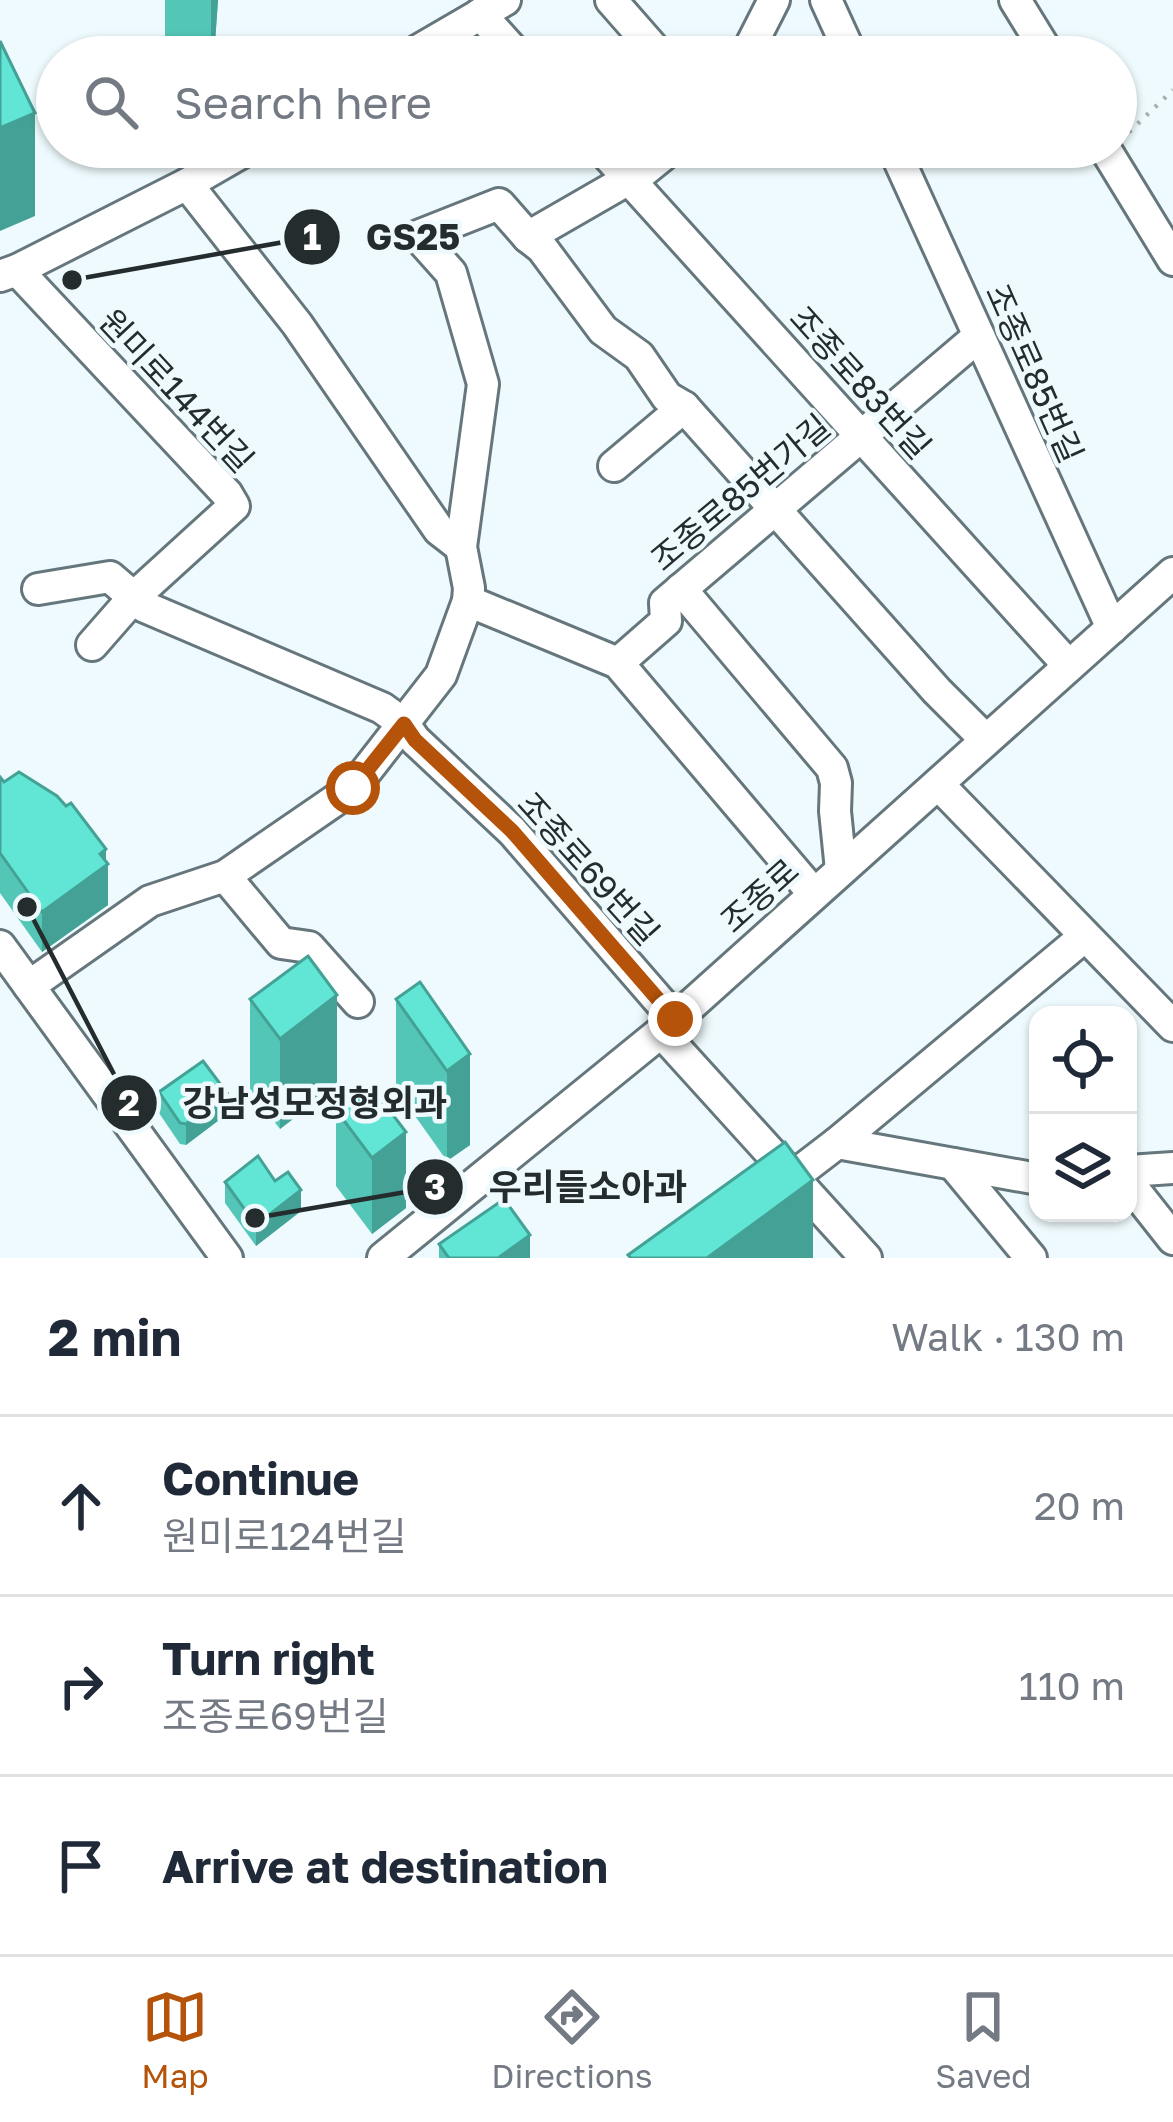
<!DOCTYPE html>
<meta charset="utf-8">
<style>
:root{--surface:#fff;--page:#f6f6f7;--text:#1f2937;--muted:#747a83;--line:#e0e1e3;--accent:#b45309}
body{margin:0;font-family:"Golos Text","Noto Sans KR",sans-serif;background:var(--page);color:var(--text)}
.controls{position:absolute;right:36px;bottom:36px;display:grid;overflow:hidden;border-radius:24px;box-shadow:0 3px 9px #0004}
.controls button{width:108px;height:108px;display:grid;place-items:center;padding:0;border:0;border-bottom:3px solid var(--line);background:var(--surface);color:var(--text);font:60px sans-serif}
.stop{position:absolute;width:36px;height:36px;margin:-27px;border:9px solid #b45309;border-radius:50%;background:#fff}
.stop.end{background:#b45309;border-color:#fff;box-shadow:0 3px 12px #0008}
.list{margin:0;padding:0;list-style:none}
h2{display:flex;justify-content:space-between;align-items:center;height:156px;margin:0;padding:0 48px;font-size:51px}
h2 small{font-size:39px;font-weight:400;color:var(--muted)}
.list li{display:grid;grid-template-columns:78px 1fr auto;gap:36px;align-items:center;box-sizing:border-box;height:180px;padding:0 48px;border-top:3px solid var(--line)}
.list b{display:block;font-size:45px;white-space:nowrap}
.list p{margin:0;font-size:39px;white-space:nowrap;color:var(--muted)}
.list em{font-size:39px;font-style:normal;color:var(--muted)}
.icon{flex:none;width:66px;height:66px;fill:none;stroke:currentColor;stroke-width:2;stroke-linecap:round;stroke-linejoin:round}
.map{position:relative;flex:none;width:1173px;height:1258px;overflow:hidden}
.search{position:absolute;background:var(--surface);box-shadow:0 3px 9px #0004;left:36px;right:36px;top:36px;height:132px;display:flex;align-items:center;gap:30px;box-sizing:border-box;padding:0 42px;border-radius:66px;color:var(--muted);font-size:45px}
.sheet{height:696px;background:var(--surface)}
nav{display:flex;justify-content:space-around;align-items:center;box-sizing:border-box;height:168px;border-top:3px solid var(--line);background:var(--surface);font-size:33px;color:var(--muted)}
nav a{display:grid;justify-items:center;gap:6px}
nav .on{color:var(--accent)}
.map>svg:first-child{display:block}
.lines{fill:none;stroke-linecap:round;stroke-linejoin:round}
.minor-casing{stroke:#65777c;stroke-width:36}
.path{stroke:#a4afb1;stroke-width:4.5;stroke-dasharray:3 9;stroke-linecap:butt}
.minor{stroke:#fff;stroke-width:30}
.wall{fill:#53c6b7}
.shaded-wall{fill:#44a195}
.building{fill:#61e6d5;stroke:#44a195;stroke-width:3}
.route{stroke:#b45309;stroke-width:15}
.labels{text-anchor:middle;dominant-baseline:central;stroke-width:9;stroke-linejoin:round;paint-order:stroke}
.street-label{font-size:33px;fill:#252c2e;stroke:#eefafd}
.leader{fill:none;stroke:#252c2e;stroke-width:4.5}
.callout-dot{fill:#252c2e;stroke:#eefafd;stroke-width:4.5}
.mark-label{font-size:36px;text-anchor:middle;font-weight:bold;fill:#fff}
.callout-label{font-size:36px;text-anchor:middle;font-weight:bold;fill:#252c2e;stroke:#eefafd;stroke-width:9;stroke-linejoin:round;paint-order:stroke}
</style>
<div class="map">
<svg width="1173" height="1258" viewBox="0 0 1173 1258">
<rect width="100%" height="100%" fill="#eefafd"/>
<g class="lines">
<g class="minor-casing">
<g id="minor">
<path d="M611,0L661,57"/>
<path d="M826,0L852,57"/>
<path d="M1015,0L1050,57"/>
<path d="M480,14L519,57"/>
<path d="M407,57L505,0"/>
<path d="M745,57L774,0"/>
<path d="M600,147L1069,666"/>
<path d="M893,147L1112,628"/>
<path d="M1104,147L1173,260"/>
<path d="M187,184L297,324L439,530L461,547"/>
<path d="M528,237L542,248L603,330L639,356L667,397L684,407L937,691L986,740"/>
<path d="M17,270L227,494L234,506L134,597L92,645"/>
<path d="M0,276L17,270L187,184L251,147"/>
<path d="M614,466L684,407"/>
<path d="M38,589L110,577L145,607L382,708L404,724L415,740L512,831L675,1019"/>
<path d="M681,589L832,768L836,783L835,811L841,870"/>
<path d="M468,601L618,663L814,894"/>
<path d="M618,663L666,621L665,603L979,336"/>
<path d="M938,784L1173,1026"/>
<path d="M225,876L281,943L309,947L358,1002"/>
<path d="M0,946L227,1258"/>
<path d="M29,986L150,901L225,876L353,788L441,675L468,601L469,588L461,547L483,384L451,273L418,236L499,204L528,237L620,184L631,181L673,147"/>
<path d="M661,1032L866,1258"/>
<path d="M837,1143L1038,1179"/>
<path d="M953,1164L1031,1258"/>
<path d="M1128,1171L1173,1168"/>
<path d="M794,1176L837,1143L1085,936"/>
<path d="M1128,1182L1173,1239"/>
<path d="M383,1258L661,1032L1173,573"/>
</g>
</g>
<path class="path" d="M1129,132L1173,90"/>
<use href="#minor" class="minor"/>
</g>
<g class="wall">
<path d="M165,0H218L214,57H165Z"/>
<path d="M0,777L4,782L106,861L108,905L42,952L0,893Z"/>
<path d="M420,982L470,1145L447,1161L396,1089V999Z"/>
<path d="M250,999L337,1085L280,1129L250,1090Z"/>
<path d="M370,1085L406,1208L372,1234L336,1186V1110Z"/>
<path d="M159,1092L227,1114L186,1145L180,1144L159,1113Z"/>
<path d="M225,1182L301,1211L256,1246L225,1203Z"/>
<path d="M439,1244L530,1258H439Z"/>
</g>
<g class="shaded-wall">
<path d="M211,0H218L214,57H211Z"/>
<path d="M35,113V216L0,231V128Z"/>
<path d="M106,849V866L108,864V905L42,952V912Z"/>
<path d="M337,995V1085L280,1129V1039Z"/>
<path d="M470,1054V1145L447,1161V1071Z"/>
<path d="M227,1093V1114L186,1145V1124Z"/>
<path d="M406,1132V1208L372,1234V1158Z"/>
<path d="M813,1180V1258H707Z"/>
<path d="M301,1190V1211L256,1246V1225Z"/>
<path d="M530,1235V1258H498Z"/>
</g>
<g class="building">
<path d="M0,41L35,113L0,128Z"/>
<path d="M19,772L57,796L66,806L71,803L106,849L100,854L108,864L42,912L0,853V777L4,782Z"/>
<path d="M308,956L337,995L280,1039L250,999Z"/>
<path d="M420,982L470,1054L447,1071L396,999Z"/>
<path d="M203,1061L227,1093L186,1124L180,1123L159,1092Z"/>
<path d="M370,1085L406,1132L372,1158L336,1110Z"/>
<path d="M785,1142L813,1180L707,1258H631L628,1255Z"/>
<path d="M258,1156L275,1181L288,1172L301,1190L256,1225L225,1182Z"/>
<path d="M504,1199L530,1235L498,1258H449L439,1244Z"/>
</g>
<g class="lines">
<path class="route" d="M353,788L404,724L415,740L512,831L675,1019"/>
</g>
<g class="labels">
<g class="street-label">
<text transform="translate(1035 373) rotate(66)">조종로85번길</text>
<text transform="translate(861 382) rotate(48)">조종로83번길</text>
<text transform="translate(177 390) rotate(47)">원미로144번길</text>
<text transform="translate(740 492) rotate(-40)">조종로85번가길</text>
<text transform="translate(589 868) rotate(48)">조종로69번길</text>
<text transform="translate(759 895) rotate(-42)">조종로</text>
</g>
</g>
<path class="leader" d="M72 280L312 237M27 907L129 1103M255 1218L435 1187"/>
<g class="callout-dot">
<circle cx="72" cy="280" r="12"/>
<circle cx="27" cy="907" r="12"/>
<circle cx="255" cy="1218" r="12"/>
<circle cx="312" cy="237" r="30"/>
<circle cx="129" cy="1103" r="30"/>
<circle cx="435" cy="1187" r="30"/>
</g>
<g class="mark-label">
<text x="312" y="250">1</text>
<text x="129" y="1116">2</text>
<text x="435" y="1200">3</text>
</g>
<g class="callout-label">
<text x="413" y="250">GS25</text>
<text x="315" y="1116">강남성모정형외과</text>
<text x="588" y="1200">우리들소아과</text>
</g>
</svg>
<div class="controls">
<button><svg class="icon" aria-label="locate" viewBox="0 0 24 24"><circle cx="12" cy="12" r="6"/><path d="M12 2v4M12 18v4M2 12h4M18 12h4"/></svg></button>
<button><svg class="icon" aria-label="layers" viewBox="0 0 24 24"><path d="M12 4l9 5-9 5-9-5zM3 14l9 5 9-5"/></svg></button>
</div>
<div class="stop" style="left:353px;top:788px"></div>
<div class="stop end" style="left:675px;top:1019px"></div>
<div class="search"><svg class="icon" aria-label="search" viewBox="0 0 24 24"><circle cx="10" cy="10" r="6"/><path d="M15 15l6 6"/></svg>Search here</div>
</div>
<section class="sheet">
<h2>2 min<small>Walk · 130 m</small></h2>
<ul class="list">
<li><svg class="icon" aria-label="ahead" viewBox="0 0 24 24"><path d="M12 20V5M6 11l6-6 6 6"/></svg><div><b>Continue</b><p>원미로124번길</p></div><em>20 m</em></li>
<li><svg class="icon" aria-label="right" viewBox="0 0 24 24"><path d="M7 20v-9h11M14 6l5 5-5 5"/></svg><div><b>Turn right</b><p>조종로69번길</p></div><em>110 m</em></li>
<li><svg class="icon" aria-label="arrive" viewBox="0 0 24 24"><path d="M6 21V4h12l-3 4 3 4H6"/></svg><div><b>Arrive at destination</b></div></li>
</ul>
</section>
<nav>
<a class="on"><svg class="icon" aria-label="map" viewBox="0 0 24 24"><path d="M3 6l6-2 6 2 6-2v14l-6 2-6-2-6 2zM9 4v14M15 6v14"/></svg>Map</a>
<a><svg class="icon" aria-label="directions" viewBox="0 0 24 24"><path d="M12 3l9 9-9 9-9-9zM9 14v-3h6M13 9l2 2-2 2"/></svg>Directions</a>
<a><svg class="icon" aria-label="saved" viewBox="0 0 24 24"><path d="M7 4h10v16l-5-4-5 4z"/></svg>Saved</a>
</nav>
